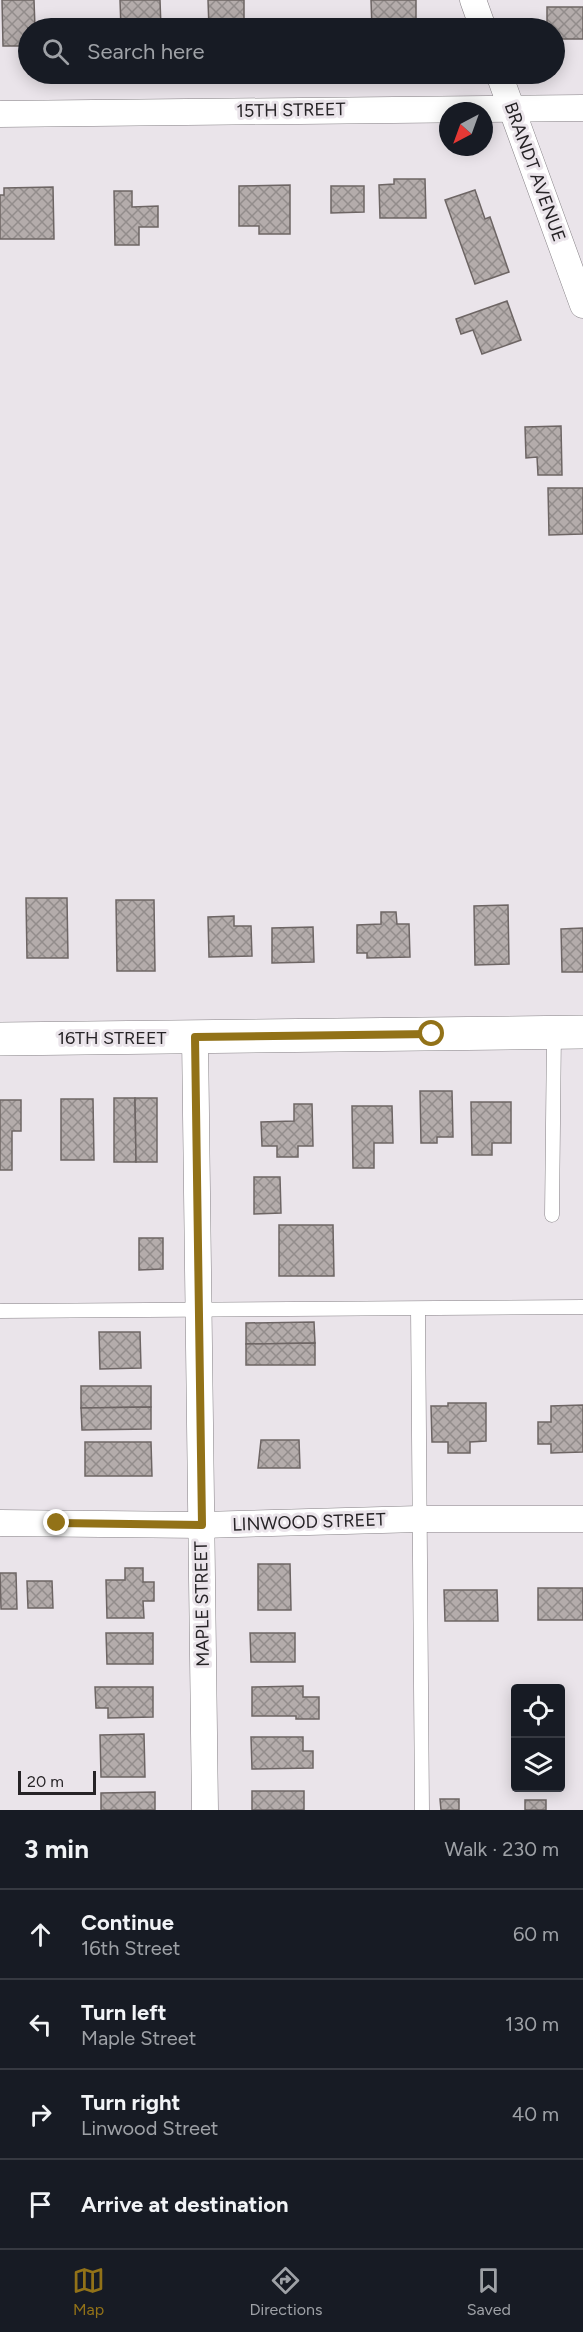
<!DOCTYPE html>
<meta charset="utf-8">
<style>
:root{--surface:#171b24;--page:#20242c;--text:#f1f3f6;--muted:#9ea1a6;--line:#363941;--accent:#927218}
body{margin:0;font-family:Figtree,sans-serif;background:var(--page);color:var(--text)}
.controls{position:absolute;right:18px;bottom:18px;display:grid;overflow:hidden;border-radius:6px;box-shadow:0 3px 15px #0003}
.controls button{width:54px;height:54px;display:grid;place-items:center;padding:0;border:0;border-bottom:2px solid var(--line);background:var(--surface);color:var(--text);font:30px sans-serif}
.compass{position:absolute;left:439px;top:102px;width:54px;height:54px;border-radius:50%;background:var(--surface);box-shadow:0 3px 15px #0003;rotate:221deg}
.scale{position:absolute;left:18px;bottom:15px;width:78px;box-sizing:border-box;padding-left:6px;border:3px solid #262326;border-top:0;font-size:16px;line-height:21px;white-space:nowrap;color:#262326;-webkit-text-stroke:4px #eae4ea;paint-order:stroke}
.stop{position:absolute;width:18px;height:18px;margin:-14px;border:4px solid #927218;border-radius:50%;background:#fff}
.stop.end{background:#927218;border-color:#fff;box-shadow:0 2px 6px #0008}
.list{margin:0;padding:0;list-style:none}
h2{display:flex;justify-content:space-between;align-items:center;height:78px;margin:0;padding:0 24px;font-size:26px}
h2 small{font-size:20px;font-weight:400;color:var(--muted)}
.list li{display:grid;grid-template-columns:39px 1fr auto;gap:18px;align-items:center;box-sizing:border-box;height:90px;padding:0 24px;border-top:2px solid var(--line)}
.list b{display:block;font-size:22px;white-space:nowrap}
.list p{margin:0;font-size:20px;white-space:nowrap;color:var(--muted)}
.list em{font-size:20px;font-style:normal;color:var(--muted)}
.icon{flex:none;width:33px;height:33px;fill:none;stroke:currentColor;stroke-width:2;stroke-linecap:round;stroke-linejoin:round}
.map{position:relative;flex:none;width:583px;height:1810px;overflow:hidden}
.search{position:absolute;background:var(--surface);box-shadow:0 3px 15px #0003;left:18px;right:18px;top:18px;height:66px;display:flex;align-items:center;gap:15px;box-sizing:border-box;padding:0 21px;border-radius:33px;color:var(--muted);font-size:22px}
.sheet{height:438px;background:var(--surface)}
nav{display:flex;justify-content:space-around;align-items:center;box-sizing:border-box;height:84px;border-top:2px solid var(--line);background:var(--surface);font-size:16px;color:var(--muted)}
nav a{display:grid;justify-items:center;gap:3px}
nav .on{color:var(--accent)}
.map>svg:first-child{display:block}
.building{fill:url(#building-cross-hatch);stroke:#6d6564;stroke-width:1.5}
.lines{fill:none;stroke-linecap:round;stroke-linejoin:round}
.service-casing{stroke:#858085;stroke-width:15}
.minor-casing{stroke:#858085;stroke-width:27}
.tertiary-casing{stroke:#858085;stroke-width:34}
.service{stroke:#fff;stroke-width:14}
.minor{stroke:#fff;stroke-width:26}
.tertiary{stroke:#fff;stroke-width:33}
.route{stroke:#927218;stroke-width:8}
.labels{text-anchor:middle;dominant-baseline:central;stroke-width:6;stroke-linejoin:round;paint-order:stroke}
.street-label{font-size:18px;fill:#262326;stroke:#eae4ea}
</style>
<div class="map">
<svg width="583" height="1810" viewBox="0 0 583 1810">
<defs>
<pattern id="building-cross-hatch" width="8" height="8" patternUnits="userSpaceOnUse" patternTransform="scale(1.5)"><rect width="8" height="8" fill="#b4acab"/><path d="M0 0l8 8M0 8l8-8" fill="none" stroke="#928c8b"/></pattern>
</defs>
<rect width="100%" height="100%" fill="#eae4ea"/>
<g class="building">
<path d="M2,0H34L35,28H28V46H3Z"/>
<path d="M120,0H160L161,28H121Z"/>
<path d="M208,0H244V28H209Z"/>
<path d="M371,0H416V28H372Z"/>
<path d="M547,7H583V39H554V28H547Z"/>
<path d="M394,179H425L426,218H380L379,185L394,184Z"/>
<path d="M290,185V234H259V226H239V186Z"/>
<path d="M331,186H364V212L331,213Z"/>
<path d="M53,187L54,239H0V195H4V188Z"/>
<path d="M475,190L485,219L490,217L509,272L475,284L445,200Z"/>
<path d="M114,191H132V207L158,206V227H139V245H115Z"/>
<path d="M507,301L521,340L482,354L473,330L461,334L456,319Z"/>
<path d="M561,426L562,475H538L537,457L526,458L525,427Z"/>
<path d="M548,488H583V534L549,535Z"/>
<path d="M26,898H67L68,958H27Z"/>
<path d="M116,900H154L155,971H117Z"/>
<path d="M508,905L509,964L475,965L474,906Z"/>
<path d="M381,912H396L397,924H409L410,957L367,958V953H357V925L381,924Z"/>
<path d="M234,916V926H251L252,956L209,957L208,917Z"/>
<path d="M313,927L314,962L272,963V928Z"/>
<path d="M583,928V972H562L561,929Z"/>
<path d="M420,1091H452L453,1137H437V1143H421Z"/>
<path d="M114,1098H135L136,1162H114Z"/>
<path d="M135,1098H157V1162H136Z"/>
<path d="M61,1099H93L94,1160H61Z"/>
<path d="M0,1100H21V1131H12V1170H0Z"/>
<path d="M471,1102H511V1143H492V1155H472Z"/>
<path d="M294,1104H312L313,1146H298V1157H277V1146H262L261,1122L294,1121Z"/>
<path d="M352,1106H392L393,1143H374V1168H353Z"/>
<path d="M254,1177H280L281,1213L254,1214Z"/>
<path d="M279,1225H333L334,1276H279Z"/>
<path d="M139,1238H163V1269L139,1270Z"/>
<path d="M314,1322L315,1343L246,1344V1323Z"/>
<path d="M99,1332H140L141,1368L100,1369Z"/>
<path d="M315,1343V1365H246V1344Z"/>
<path d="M81,1386H151V1407L81,1408Z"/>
<path d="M448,1403H486V1441L470,1442V1453H448V1442H432L431,1406H448Z"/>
<path d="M583,1405V1452L551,1453V1444H538V1422H551V1406Z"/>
<path d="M151,1407V1429L82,1430L81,1408Z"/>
<path d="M261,1440H299L300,1468H258Z"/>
<path d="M85,1442H151L152,1476H85Z"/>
<path d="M258,1564H290L291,1610H258Z"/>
<path d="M125,1568H143V1582H154V1601H143L144,1618H107L106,1580H125Z"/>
<path d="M0,1573H16L17,1609H1Z"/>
<path d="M27,1581H52L53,1608H28Z"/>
<rect x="538" y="1588" width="45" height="32"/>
<path d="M444,1590H497L498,1621H445Z"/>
<path d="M106,1633H153V1664H107Z"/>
<path d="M250,1633H295V1662H251Z"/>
<path d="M303,1686V1697H319V1719H296V1716H252V1687Z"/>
<path d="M95,1687H153V1717L108,1718V1708H96Z"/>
<path d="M144,1734L145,1777H101L100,1735Z"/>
<path d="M251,1737H303V1751H313V1768L252,1769Z"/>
<rect x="252" y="1791" width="52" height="19"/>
<path d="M155,1792V1810H101V1793Z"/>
<path d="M440,1799H459V1810H441Z"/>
<rect x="525" y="1800" width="21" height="10"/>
</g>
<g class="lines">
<g class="service-casing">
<g id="service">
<path d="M552,1215L554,1032"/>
<path d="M418,1309L422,1810"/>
<path d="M0,1311L583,1307"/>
</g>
</g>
<g class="minor-casing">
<g id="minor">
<path d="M473,0L483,28"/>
<path d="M499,74L583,305"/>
<path d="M0,114L583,108"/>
<path d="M195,1037L205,1810"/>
<path d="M0,1523L202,1525L419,1519H583"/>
</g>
</g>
<g class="tertiary-casing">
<path id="tertiary" d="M0,1039L583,1032"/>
</g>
<use href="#service" class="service"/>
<use href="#minor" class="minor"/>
<use href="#tertiary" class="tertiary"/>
</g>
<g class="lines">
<path class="route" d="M57,1523L202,1525L195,1037L432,1034"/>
</g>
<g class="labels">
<g class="street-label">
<text transform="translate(291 110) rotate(-1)">15TH STREET</text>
<text transform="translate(535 172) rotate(70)">BRANDT AVENUE</text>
<text x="112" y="1038">16TH STREET</text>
<text transform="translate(309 1522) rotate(-2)">LINWOOD STREET</text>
<text transform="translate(202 1604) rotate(-91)">MAPLE STREET</text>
</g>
</g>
</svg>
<div class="controls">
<button><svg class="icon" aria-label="locate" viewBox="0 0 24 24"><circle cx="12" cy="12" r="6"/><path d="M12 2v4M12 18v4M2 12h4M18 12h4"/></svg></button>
<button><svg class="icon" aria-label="layers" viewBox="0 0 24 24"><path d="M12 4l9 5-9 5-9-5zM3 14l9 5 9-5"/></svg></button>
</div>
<svg class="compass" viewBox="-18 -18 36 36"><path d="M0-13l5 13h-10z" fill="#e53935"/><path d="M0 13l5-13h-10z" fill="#9ea1a6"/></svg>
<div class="scale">20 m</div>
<div class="stop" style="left:432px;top:1034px"></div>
<div class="stop end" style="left:57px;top:1523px"></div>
<div class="search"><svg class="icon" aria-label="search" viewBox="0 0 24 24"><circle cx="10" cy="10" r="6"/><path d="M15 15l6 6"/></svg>Search here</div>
</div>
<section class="sheet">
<h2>3 min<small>Walk · 230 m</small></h2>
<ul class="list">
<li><svg class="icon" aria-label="ahead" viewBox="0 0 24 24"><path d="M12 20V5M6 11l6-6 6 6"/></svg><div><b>Continue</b><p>16th Street</p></div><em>60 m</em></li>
<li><svg class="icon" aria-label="left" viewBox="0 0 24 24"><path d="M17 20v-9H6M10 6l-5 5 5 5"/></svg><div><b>Turn left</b><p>Maple Street</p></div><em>130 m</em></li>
<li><svg class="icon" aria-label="right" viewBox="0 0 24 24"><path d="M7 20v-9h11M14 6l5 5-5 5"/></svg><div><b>Turn right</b><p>Linwood Street</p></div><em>40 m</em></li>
<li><svg class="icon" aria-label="arrive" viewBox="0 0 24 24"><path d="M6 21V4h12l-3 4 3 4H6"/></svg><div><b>Arrive at destination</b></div></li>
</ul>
</section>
<nav>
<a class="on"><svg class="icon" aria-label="map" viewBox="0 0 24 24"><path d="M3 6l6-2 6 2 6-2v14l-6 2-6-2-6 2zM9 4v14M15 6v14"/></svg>Map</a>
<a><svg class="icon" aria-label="directions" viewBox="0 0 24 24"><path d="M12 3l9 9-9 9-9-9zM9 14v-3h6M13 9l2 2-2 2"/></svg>Directions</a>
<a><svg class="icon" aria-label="saved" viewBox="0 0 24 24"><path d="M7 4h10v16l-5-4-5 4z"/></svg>Saved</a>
</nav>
